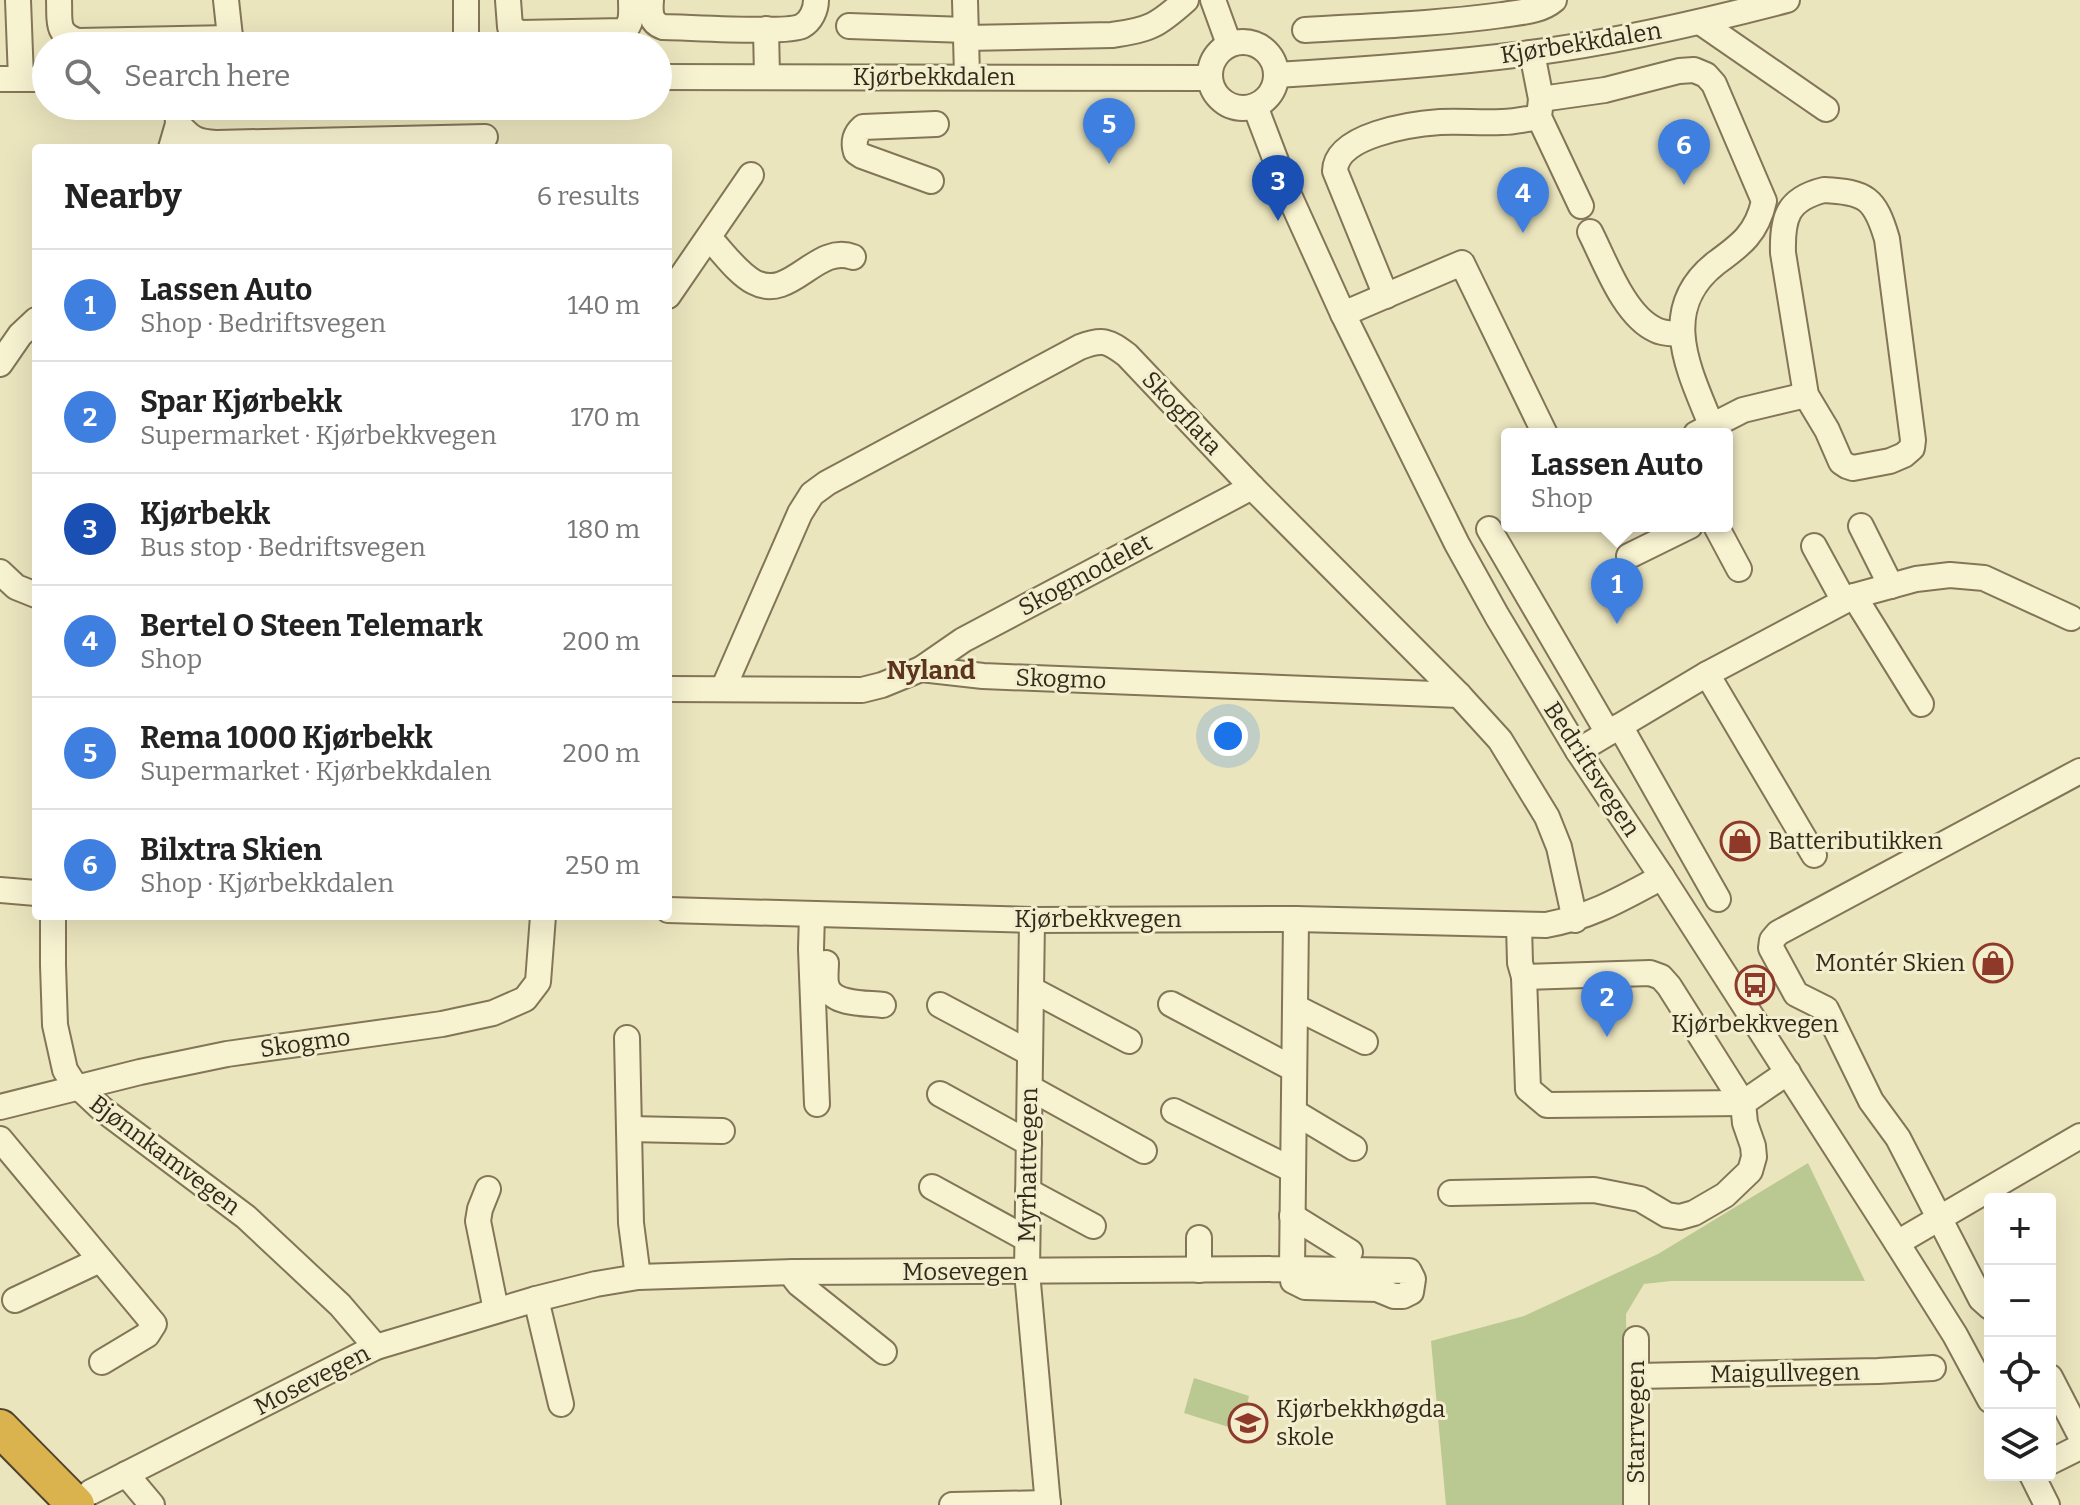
<!DOCTYPE html>
<meta charset="utf-8">
<style>
:root{--surface:#fff;--page:#f2f2f2;--text:#222;--muted:#767676;--line:#e0e0e0;--accent:#d93025}
body{margin:0;font-family:Bitter,serif;background:var(--page);color:var(--text)}
.controls{position:absolute;right:24px;bottom:24px;display:grid;overflow:hidden;border-radius:8px;box-shadow:0 8px 32px #0002}
.controls button{width:72px;height:72px;display:grid;place-items:center;padding:0;border:0;border-bottom:2px solid var(--line);background:var(--surface);color:var(--text);font:40px sans-serif}
.you{position:absolute;left:1228px;top:736px;width:28px;height:28px;margin:-20px;border:6px solid #fff;border-radius:50%;background:#1a73e8;box-shadow:0 0 0 12px #1a73e833}
.badge{display:grid;place-items:center;width:52px;height:52px;border-radius:50%;background:var(--accent);color:#fff;font-size:26px;font-weight:700}
.pin{position:absolute;translate:-50% -66px;filter:drop-shadow(0 2px 4px #0008)}
.pin::after{content:'';position:absolute;top:42px;width:28px;height:24px;background:inherit;clip-path:polygon(0 0,100% 0,50% 100%)}
.popup{position:absolute;left:1501px;top:428px;width:232px;height:104px;box-sizing:border-box;display:grid;place-content:center;border-radius:8px;background:var(--surface);filter:drop-shadow(0 2px 6px #0005);font-size:26px;white-space:nowrap;color:var(--muted)}
.popup b{font-size:30px;color:var(--text)}
.popup::after{content:'';position:absolute;left:50%;top:100%;margin-left:-16px;border:16px solid transparent;border-top-color:var(--surface)}
.list{margin:0;padding:0;list-style:none}
h2{display:flex;justify-content:space-between;align-items:center;height:104px;margin:0;padding:0 32px;font-size:34px}
h2 small{font-size:26px;font-weight:400;color:var(--muted)}
.list li{display:grid;grid-template-columns:52px 1fr auto;gap:24px;align-items:center;box-sizing:border-box;height:112px;padding:0 32px;border-top:2px solid var(--line)}
.list b{display:block;font-size:30px;white-space:nowrap}
.list p{margin:0;font-size:26px;white-space:nowrap;color:var(--muted)}
.list em{font-size:26px;font-style:normal;color:var(--muted)}
.icon{flex:none;width:44px;height:44px;fill:none;stroke:currentColor;stroke-width:2;stroke-linecap:round;stroke-linejoin:round}
.map{position:relative;flex:none;width:2080px;height:1505px;overflow:hidden}
.search{position:absolute;background:var(--surface);box-shadow:0 8px 32px #0002;left:32px;top:32px;width:640px;height:88px;display:flex;align-items:center;gap:20px;box-sizing:border-box;padding:0 28px;border-radius:44px;color:var(--muted);font-size:30px}
.panel{position:absolute;background:var(--surface);box-shadow:0 8px 32px #0002;left:32px;top:144px;width:640px;height:776px;border-radius:8px}
.map>svg:first-child{display:block}
.green{fill:#bac992}
.lines{fill:none;stroke-linecap:round;stroke-linejoin:round}
.minor-casing{stroke:#837557;stroke-width:28}
.highway-casing{stroke:#50432c;stroke-width:40}
.minor{stroke:#f7f2d0;stroke-width:24}
.highway{stroke:#dab34f;stroke-width:36}
.labels{text-anchor:middle;dominant-baseline:central;stroke-width:6;stroke-linejoin:round;paint-order:stroke}
.street-label{font-size:24px;fill:#332a1c;stroke:#f3eecd}
.poi-label{font-size:24px;fill:#332a1c;stroke:#f3eecd;text-anchor:start}
.neighbourhood-label{font-size:26px;font-weight:bold;fill:#5d351d;stroke:#f3eecd}
</style>
<div class="map">
<svg width="2080" height="1505" viewBox="0 0 2080 1505">
<rect width="100%" height="100%" fill="#ebe5be"/>
<g class="green">
<path d="M1808,1163L1865,1281H1671L1644,1284L1626,1314L1628,1505H1446L1431,1341L1524,1316L1658,1254Z"/>
<path d="M1194,1378L1249,1396L1243,1423L1238,1430L1184,1413Z"/>
</g>
<g class="lines">
<g class="minor-casing">
<g id="minor">
<path d="M18,0L21,79"/>
<path d="M59,0C60,20 55,34 78,41L231,38"/>
<path d="M226,0L231,46"/>
<path d="M508,0L510,27L520,33L624,31C633,22 631,12 631,0"/>
<path d="M651,0C650,12 650,23 663,27C685,27 787,34 802,26C811,21 816,10 816,0"/>
<path d="M965,0L967,76"/>
<path d="M1213,0L1229,44"/>
<path d="M1700,22L1826,109"/>
<path d="M849,26L966,30"/>
<path d="M766,29L767,77"/>
<path d="M1305,30C1371,26 1437,24 1502,15C1519,12 1540,12 1554,0"/>
<path d="M966,38L1112,35C1150,30 1158,25 1186,0"/>
<circle cx="1243" cy="75" r="33"/>
<path d="M466,46V0"/>
<path d="M1532,53L1541,99L1539,117L1581,206"/>
<path d="M1276,75C1361,70 1446,64 1531,53C1617,42 1703,22 1787,0"/>
<path d="M658,77L1209,78"/>
<path d="M0,79H46"/>
<path d="M1541,99L1605,90L1679,71L1694,70L1706,75L1714,84L1764,201C1757,233 1741,245 1716,263C1656,310 1690,372 1712,427"/>
<path d="M1255,106L1289,195L1343,314L1457,544L1497,616L1578,751L1662,877L1897,1243L1955,1335L1990,1400"/>
<path d="M178,124C191,138 195,142 216,143L485,137"/>
<path d="M171,148L178,124L177,106"/>
<path d="M931,181L862,156L856,152C853,142 855,134 863,127L936,124"/>
<path d="M1824,190C1866,192 1875,198 1887,239L1913,440L1912,448L1904,455L1890,461L1853,468L1847,466L1841,462L1827,430L1806,395L1783,253C1782,218 1787,199 1824,190Z"/>
<path d="M1590,232C1605,261 1624,316 1656,330C1664,334 1672,333 1681,334"/>
<path d="M709,238C723,252 737,273 754,282C791,302 816,243 853,257"/>
<path d="M668,296L751,175"/>
<path d="M1386,296L1335,171C1336,135 1411,124 1440,122C1461,121 1481,123 1502,122C1514,122 1527,119 1539,117"/>
<path d="M1343,314L1462,263L1545,434"/>
<path d="M0,364L20,335L36,320"/>
<path d="M1696,434L1743,410L1806,395"/>
<path d="M1716,526L1739,569"/>
<path d="M1861,526L1891,586"/>
<path d="M1489,529L1608,733"/>
<path d="M1814,546L1844,601"/>
<path d="M1629,556L1690,526"/>
<path d="M0,572L16,587L36,595"/>
<path d="M1854,596L1921,704"/>
<path d="M921,669L963,640L1252,487"/>
<path d="M1707,674L1814,855"/>
<path d="M668,689L862,690L882,685L921,669L983,676L1459,695"/>
<path d="M723,689L800,513L812,494L827,483L1080,347C1103,338 1108,341 1127,355L1252,487L1459,695L1500,740L1547,817L1559,847L1575,920"/>
<path d="M1620,726L1718,899"/>
<path d="M1578,751L1707,674L1854,596L1916,579L1950,575L1984,578L2071,618"/>
<path d="M0,890L36,893"/>
<path d="M668,910L1032,920L1296,919L1546,925C1591,917 1623,898 1662,877"/>
<path d="M812,914L811,949L817,1104"/>
<path d="M53,916V965L55,1025L65,1070L72,1081L102,1109L246,1217L340,1305L376,1347"/>
<path d="M1032,920L1027,1272L1048,1505"/>
<path d="M1519,925L1520,963L1524,977L1650,973L1661,977L1669,986L1743,1103"/>
<path d="M826,963C826,971 824,982 828,989C836,1005 867,1003 883,1005"/>
<path d="M1524,977L1528,1089L1547,1105L1743,1103"/>
<path d="M1031,989L1129,1041"/>
<path d="M1171,1004L1294,1069"/>
<path d="M940,1005L1030,1053"/>
<path d="M1295,1007L1365,1042"/>
<path d="M627,1038L631,1223L638,1277"/>
<path d="M1030,1088L1144,1151"/>
<path d="M940,1094L1029,1143"/>
<path d="M0,1107L140,1072L227,1054L442,1024L493,1013L525,999L538,982L543,916"/>
<path d="M1174,1111L1293,1170"/>
<path d="M1294,1112L1354,1148"/>
<path d="M629,1129L722,1131"/>
<path d="M0,1139L154,1324L147,1335L102,1362"/>
<path d="M932,1187L1027,1239"/>
<path d="M488,1189L480,1209L478,1221L496,1310"/>
<path d="M1028,1191L1093,1226"/>
<path d="M1451,1193L1594,1190L1640,1199L1667,1215L1680,1217L1694,1213L1725,1195L1750,1171L1754,1157L1753,1146L1745,1123L1743,1103L1788,1072"/>
<path d="M1292,1216L1350,1252"/>
<path d="M1199,1238V1270"/>
<path d="M1897,1243L2080,1136"/>
<path d="M794,1272L795,1279L799,1284L884,1352"/>
<path d="M536,1299L561,1404"/>
<path d="M15,1300L100,1260"/>
<path d="M1990,1307L1981,1299L1898,1138L1871,1101L1826,1009L1796,994L1771,948L1772,940L1778,933L2080,771"/>
<path d="M1636,1339V1505"/>
<path d="M1637,1376L1878,1371L1933,1368"/>
<path d="M2050,1377L2080,1435"/>
<path d="M2050,1462L2080,1447"/>
<path d="M126,1474L152,1505"/>
<path d="M2032,1475L2047,1505"/>
<path d="M91,1492L376,1347L536,1299L596,1284L638,1277L794,1272L1292,1269L1409,1271L1413,1279L1411,1292L1403,1296H1394L1377,1289L1305,1287L1293,1281L1292,1269L1296,919"/>
<path d="M952,1505L1048,1503"/>
</g>
</g>
<g class="highway-casing">
<path id="highway" d="M0,1428L76,1505"/>
</g>
<use href="#minor" class="minor"/>
<use href="#highway" class="highway"/>
</g>
<defs>
<g id="shop-ring" transform="scale(2)"><circle r="9.5" fill="#f3eecd" stroke="#8f392a" stroke-width="1.5"/><path d="M-5-2.5h2.3a2.7 3.5 0 0 1 5.4 0H5L5.5 6h-11ZM-1.5-2.5h3a1.5 2.3 0 0 0-3 0Z" fill="#8f392a"/></g>
<g id="bus-ring" transform="scale(2)"><circle r="9.5" fill="#f3eecd" stroke="#8f392a" stroke-width="1.5"/><path d="M-5-6H5V4H4V6H2V4H-2V6H-4V4H-5ZM-3.5-4V0h7V-4ZM-3.5 1.2v1.5H-2V1.2ZM2 1.2v1.5H3.5V1.2Z" fill="#8f392a"/></g>
<g id="school-ring" transform="scale(2)"><circle r="9.5" fill="#f3eecd" stroke="#8f392a" stroke-width="1.5"/><path d="M0-5L7-2L0 1L-7-2ZM-4 1L0 2.5L4 1V4Q0 6-4 4Z" fill="#8f392a"/></g>
</defs>
<g fill-rule="evenodd">
<use href="#shop-ring" x="1740" y="841"/>
<use href="#shop-ring" x="1993" y="963"/>
<use href="#bus-ring" x="1755" y="985"/>
<use href="#school-ring" x="1248" y="1423"/>
</g>
<g class="labels">
<g class="street-label">
<text transform="translate(1581 43) rotate(-9)">Kjørbekkdalen</text>
<text x="934" y="77">Kjørbekkdalen</text>
<text transform="translate(1182 413) rotate(47)">Skogflata</text>
<text transform="translate(1085 575) rotate(-28)">Skogmodelet</text>
<text transform="translate(1061 679) rotate(2)">Skogmo</text>
<text transform="translate(1592 769) rotate(57)">Bedriftsvegen</text>
<text x="1098" y="919">Kjørbekkvegen</text>
<text transform="translate(305 1043) rotate(-8)">Skogmo</text>
<text transform="translate(165 1155) rotate(37)">Bjønnkamvegen</text>
<text transform="translate(1028 1165) rotate(-89)">Myrhattvegen</text>
<text x="965" y="1272">Mosevegen</text>
<text transform="translate(1785 1373) rotate(-1)">Maigullvegen</text>
<text transform="translate(312 1380) rotate(-27)">Mosevegen</text>
<text transform="translate(1636 1422) rotate(-90)">Starrvegen</text>
</g>
<g class="poi-label">
<text x="1768" y="841">Batteributikken</text>
<text x="1965" y="963" text-anchor="end">Montér Skien</text>
<text x="1755" y="1024" text-anchor="middle">Kjørbekkvegen</text>
<text x="1276" y="1409">Kjørbekkhøgda<tspan x="1276" dy="28">skole</tspan></text>
</g>
<g class="neighbourhood-label">
<text x="931" y="670">Nyland</text>
</g>
</g>
</svg>
<div class="controls">
<button>+</button>
<button>−</button>
<button><svg class="icon" aria-label="locate" viewBox="0 0 24 24"><circle cx="12" cy="12" r="6"/><path d="M12 2v4M12 18v4M2 12h4M18 12h4"/></svg></button>
<button><svg class="icon" aria-label="layers" viewBox="0 0 24 24"><path d="M12 4l9 5-9 5-9-5zM3 14l9 5 9-5"/></svg></button>
</div>
<div class="you"></div>
<div class="pin badge" style="left:1617px;top:624px;background:#3f7fe0">1</div>
<div class="popup"><b>Lassen Auto</b>Shop</div>
<div class="pin badge" style="left:1607px;top:1037px;background:#3f7fe0">2</div>
<div class="pin badge" style="left:1278px;top:221px;background:#1a4fb4">3</div>
<div class="pin badge" style="left:1523px;top:233px;background:#3f7fe0">4</div>
<div class="pin badge" style="left:1109px;top:164px;background:#3f7fe0">5</div>
<div class="pin badge" style="left:1684px;top:185px;background:#3f7fe0">6</div>
<div class="search"><svg class="icon" aria-label="search" viewBox="0 0 24 24"><circle cx="10" cy="10" r="6"/><path d="M15 15l6 6"/></svg>Search here</div>
<section class="panel">
<h2>Nearby<small>6 results</small></h2>
<ul class="list">
<li><span class="badge" style="background:#3f7fe0">1</span><div><b>Lassen Auto</b><p>Shop · Bedriftsvegen</p></div><em>140 m</em></li>
<li><span class="badge" style="background:#3f7fe0">2</span><div><b>Spar Kjørbekk</b><p>Supermarket · Kjørbekkvegen</p></div><em>170 m</em></li>
<li><span class="badge" style="background:#1a4fb4">3</span><div><b>Kjørbekk</b><p>Bus stop · Bedriftsvegen</p></div><em>180 m</em></li>
<li><span class="badge" style="background:#3f7fe0">4</span><div><b>Bertel O Steen Telemark</b><p>Shop</p></div><em>200 m</em></li>
<li><span class="badge" style="background:#3f7fe0">5</span><div><b>Rema 1000 Kjørbekk</b><p>Supermarket · Kjørbekkdalen</p></div><em>200 m</em></li>
<li><span class="badge" style="background:#3f7fe0">6</span><div><b>Bilxtra Skien</b><p>Shop · Kjørbekkdalen</p></div><em>250 m</em></li>
</ul>
</section>
</div>
